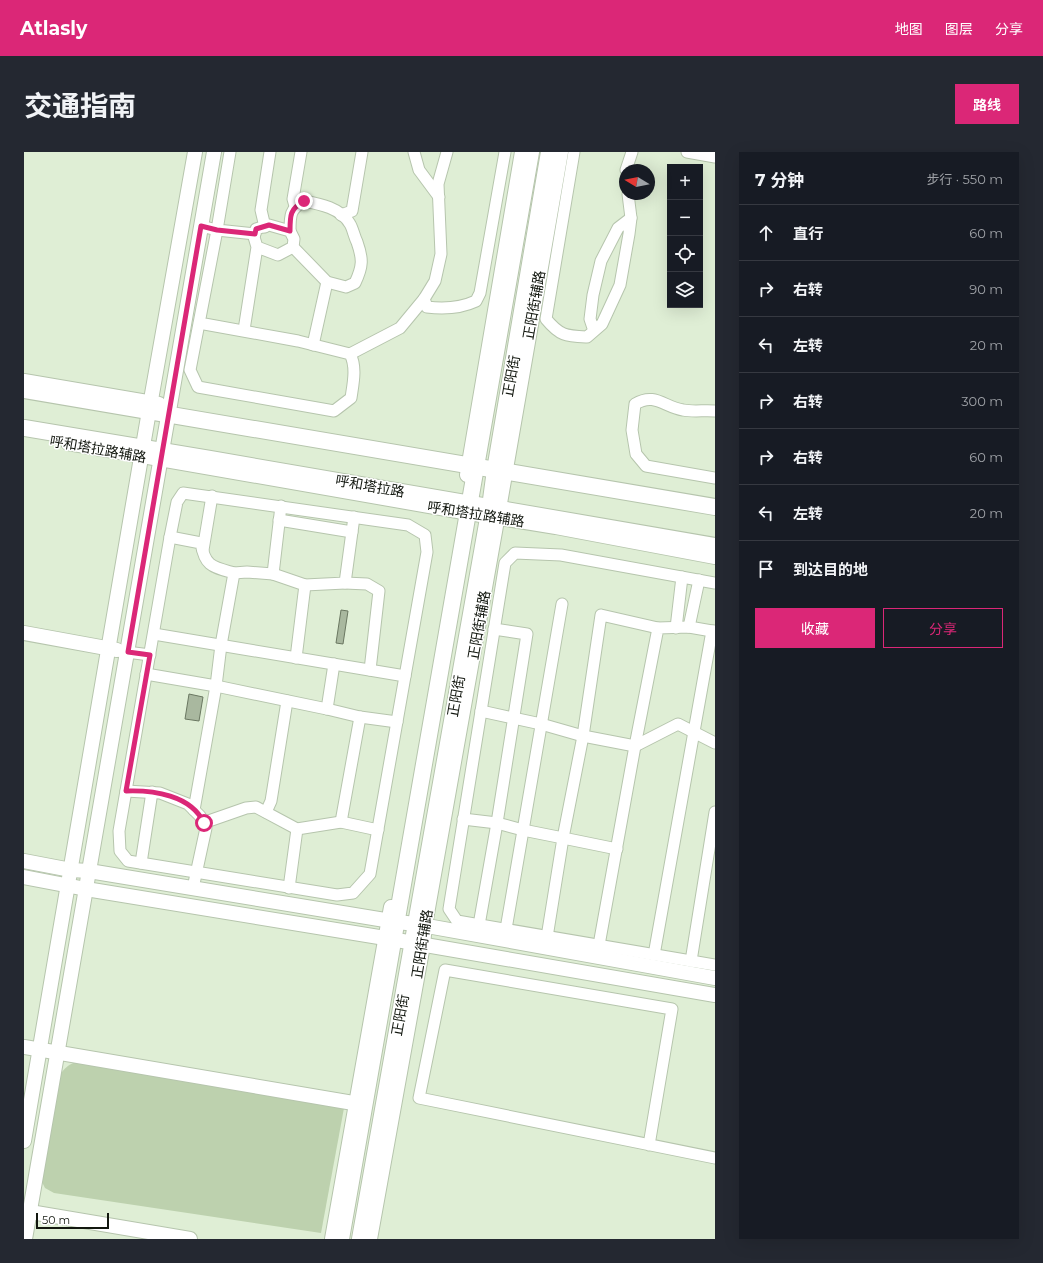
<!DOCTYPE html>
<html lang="zh">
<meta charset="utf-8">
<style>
:root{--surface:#171b24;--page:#242831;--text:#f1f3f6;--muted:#9ea1a6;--line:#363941;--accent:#db2777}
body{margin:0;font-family:Montserrat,"Noto Sans SC",sans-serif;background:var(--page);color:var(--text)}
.controls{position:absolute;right:12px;top:12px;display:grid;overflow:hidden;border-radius:0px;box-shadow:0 4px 16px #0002}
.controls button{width:36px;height:36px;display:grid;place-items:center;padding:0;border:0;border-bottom:1px solid var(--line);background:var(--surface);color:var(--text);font:20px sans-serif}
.compass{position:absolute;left:595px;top:12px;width:36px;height:36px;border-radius:50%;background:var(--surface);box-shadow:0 4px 16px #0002;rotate:280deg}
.scale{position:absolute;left:12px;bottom:10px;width:73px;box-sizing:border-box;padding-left:4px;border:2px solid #12170f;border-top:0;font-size:11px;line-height:14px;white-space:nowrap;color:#12170f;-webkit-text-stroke:3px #fff;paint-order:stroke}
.stop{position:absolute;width:12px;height:12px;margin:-9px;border:3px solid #db2777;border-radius:50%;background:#fff}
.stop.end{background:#db2777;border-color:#fff;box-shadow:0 1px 4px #0008}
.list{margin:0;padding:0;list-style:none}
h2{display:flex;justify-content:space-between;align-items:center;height:52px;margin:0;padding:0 16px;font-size:17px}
h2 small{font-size:13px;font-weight:400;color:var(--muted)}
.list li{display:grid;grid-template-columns:26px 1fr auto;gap:12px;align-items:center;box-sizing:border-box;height:56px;padding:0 16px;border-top:1px solid var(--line)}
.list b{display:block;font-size:15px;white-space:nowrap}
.list em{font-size:13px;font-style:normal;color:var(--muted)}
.actions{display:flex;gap:8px;padding:12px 16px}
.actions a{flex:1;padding:9px 0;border:1px solid var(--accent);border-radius:0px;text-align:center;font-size:14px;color:var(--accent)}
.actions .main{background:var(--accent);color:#fff}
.icon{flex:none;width:22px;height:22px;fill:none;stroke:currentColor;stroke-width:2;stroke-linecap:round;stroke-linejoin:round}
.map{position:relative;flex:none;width:691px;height:1087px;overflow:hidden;border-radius:0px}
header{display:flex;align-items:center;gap:24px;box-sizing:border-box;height:56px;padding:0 20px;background:var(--accent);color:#fff}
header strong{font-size:19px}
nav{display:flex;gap:22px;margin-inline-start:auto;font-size:14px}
.intro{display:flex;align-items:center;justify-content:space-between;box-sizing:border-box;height:96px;padding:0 24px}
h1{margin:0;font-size:28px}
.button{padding:10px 18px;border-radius:0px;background:var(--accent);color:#fff;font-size:14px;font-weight:700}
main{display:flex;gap:24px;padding:0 24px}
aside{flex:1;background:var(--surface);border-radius:0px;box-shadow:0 4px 16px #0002}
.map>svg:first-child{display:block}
.green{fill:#bdd1ae}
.building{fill:#a9b89f;stroke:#6a7761}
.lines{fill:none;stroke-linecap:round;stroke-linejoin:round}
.minor-casing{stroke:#b6c5ad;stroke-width:13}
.tertiary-casing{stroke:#b6c5ad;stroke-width:16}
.secondary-casing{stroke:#b6c5ad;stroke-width:18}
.minor{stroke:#fff;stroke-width:11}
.tertiary{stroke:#fff;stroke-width:14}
.secondary{stroke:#fff;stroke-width:16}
.route{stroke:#db2777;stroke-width:5}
.labels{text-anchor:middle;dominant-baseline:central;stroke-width:3;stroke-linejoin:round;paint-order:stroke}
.street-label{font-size:14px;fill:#12170f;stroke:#fff}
</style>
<header>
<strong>Atlasly</strong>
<nav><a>地图</a><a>图层</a><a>分享</a></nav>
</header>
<div class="intro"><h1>交通指南</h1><a class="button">路线</a></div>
<main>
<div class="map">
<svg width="691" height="1087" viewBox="0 0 691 1087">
<rect width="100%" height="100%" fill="#dfeed5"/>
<path class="green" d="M53,910L320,956L297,1081L30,1041L21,1036L18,1030L37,921C42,915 45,912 53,910Z"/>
<g class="building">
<path d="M317,458L324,459L319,492L312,491Z"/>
<path d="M165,542L179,545L175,569L161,567Z"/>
</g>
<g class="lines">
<g class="minor-casing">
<g id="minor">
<path d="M206,0L193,78L231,82"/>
<path d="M390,0L395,18L415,45"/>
<path d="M550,0L522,167C536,184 542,184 563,185L578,172L596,133L605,82L607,66L594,76L577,109L569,143L566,167L570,179"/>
<path d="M663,0L691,5"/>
<path d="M602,18L608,0"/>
<path d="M604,42L607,66"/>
<path d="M271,54L269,47L277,0"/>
<path d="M317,63L328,59L338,0"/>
<path d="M241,75L237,58L246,0"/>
<path d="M266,79C266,63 266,57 280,49C296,52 317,56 326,72C329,77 330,84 333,90C339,107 339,114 331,131L322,135L303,130L269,95"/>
<path d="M400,147L403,155C419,157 437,156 452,149L456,141L481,0"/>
<path d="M175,171L274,189L326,202C333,215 329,232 327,246L310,259L174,235L166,218L193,78L177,74"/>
<path d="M220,178L233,95L254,103L269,95L270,87L266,79L245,73L232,77L230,85L233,95"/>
<path d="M289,193L303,130"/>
<path d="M326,202L376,176L400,147L411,129L417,102L414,32L423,0"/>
<path d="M691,259C681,258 669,260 659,258C640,255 631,240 611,252L608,278L612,302L622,314L691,326"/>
<path d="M159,341L384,373L401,383L403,400L346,722L329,741L313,743L104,709L96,699L95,679L146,385L153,350Z"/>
<path d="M255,368L328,380"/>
<path d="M146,385L177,391C181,415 189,415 210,421L197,493L192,534L170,658"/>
<path d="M179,398L188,344"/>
<path d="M210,421L223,420L249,422L257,354"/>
<path d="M249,422L281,433L321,431L330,365"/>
<path d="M321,431L343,432L355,439L346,518"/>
<path d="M665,475L675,428"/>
<path d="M652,476L658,425"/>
<path d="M130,482L381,524"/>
<path d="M95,499L126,503"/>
<path d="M272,506L281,433"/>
<path d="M122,522L192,534L303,557L336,565L373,570"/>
<path d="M303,557L310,512"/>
<path d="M457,559L517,572L559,584L611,594L654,572L691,591"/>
<path d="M102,639L136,641L164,652L176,664L182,676L169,736"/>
<path d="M242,660L247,649L263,549"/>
<path d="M691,660L667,809L691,813"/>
<path d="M439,667L473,671L499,678L539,686L523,785"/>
<path d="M317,670L336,565"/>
<path d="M179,671L222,656L232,655L273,677L317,670L354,678"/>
<path d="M593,697L539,686L559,584L577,463L634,476"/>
<path d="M117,711L128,640"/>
<path d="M265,736L273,677"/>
<path d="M455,773L473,671L503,482L470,477"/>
<path d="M482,777L538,452"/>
<path d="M575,793L611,594L634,476L665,475L688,479"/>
<path d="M630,803L688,479H691"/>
<path d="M667,809L433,769L425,757L481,411L491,401L537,403L691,431"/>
<path d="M625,993L648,857L421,818L395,946L691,1006"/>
</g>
</g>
<g class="tertiary-casing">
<g id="tertiary">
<path d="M0,229L135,252"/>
<path d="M44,291L445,361L532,375L691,405"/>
<path d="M443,323L498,0"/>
<path d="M0,481L93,498"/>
<path d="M0,709L47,718L65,719L373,770L392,772L691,826"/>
<path d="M0,725L62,737L361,786L691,843"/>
<path d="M0,895L341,953"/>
<path d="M0,989L125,259L171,0"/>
<path d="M0,1059L166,1087"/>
<path d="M1,1087L190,0"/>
<path d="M308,1087L367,755"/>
<path d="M346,1087L399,793L401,773L475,357L537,0"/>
</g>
</g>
<g class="secondary-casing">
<g id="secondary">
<path d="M0,238L691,355"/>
<path d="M0,276L186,307L691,394"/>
<path d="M317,1087L507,0"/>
<path d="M336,1087L466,355L471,318L525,0"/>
</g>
</g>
<use href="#minor" class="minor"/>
<use href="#tertiary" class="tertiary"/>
<use href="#secondary" class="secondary"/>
</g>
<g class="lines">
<path class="route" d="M180,671C167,643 129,638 102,639L126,503L104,500L177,74L193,78L231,82L232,77L245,73L266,79C266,63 266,57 280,49"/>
</g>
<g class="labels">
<g class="street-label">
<text transform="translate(510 153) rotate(-80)">正阳街辅路</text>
<text transform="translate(487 224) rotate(-80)">正阳街</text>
<text transform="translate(74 297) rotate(10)">呼和塔拉路辅路</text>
<text transform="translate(346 334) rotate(10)">呼和塔拉路</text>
<text transform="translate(452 362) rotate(9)">呼和塔拉路辅路</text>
<text transform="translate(455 473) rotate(-80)">正阳街辅路</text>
<text transform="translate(432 544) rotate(-80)">正阳街</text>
<text transform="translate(398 792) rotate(-81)">正阳街辅路</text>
<text transform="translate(376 863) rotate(-80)">正阳街</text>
</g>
</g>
</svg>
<div class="controls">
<button>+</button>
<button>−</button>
<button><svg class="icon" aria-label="locate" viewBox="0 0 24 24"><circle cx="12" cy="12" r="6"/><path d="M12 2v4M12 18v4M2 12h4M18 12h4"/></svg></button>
<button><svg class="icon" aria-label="layers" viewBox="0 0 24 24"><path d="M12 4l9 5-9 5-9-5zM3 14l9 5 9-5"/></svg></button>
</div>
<svg class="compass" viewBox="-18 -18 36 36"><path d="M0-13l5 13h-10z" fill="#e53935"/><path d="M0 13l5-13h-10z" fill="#9ea1a6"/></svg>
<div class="scale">50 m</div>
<div class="stop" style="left:180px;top:671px"></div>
<div class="stop end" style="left:280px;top:49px"></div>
</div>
<aside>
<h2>7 分钟<small>步行 · 550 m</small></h2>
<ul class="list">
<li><svg class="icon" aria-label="ahead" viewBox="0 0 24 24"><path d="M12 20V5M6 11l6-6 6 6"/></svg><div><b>直行</b></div><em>60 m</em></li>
<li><svg class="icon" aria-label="right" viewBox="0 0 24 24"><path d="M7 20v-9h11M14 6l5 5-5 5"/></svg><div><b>右转</b></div><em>90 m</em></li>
<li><svg class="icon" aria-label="left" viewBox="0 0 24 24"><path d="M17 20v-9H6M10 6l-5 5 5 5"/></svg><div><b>左转</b></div><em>20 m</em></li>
<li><svg class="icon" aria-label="right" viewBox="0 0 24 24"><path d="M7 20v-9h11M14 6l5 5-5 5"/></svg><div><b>右转</b></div><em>300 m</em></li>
<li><svg class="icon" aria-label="right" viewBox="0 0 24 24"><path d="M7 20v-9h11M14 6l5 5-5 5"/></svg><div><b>右转</b></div><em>60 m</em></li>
<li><svg class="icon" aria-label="left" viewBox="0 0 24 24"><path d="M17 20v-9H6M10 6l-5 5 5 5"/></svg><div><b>左转</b></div><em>20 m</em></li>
<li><svg class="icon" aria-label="arrive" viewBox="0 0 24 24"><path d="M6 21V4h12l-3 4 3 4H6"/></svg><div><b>到达目的地</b></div></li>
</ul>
<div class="actions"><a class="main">收藏</a><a>分享</a></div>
</aside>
</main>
